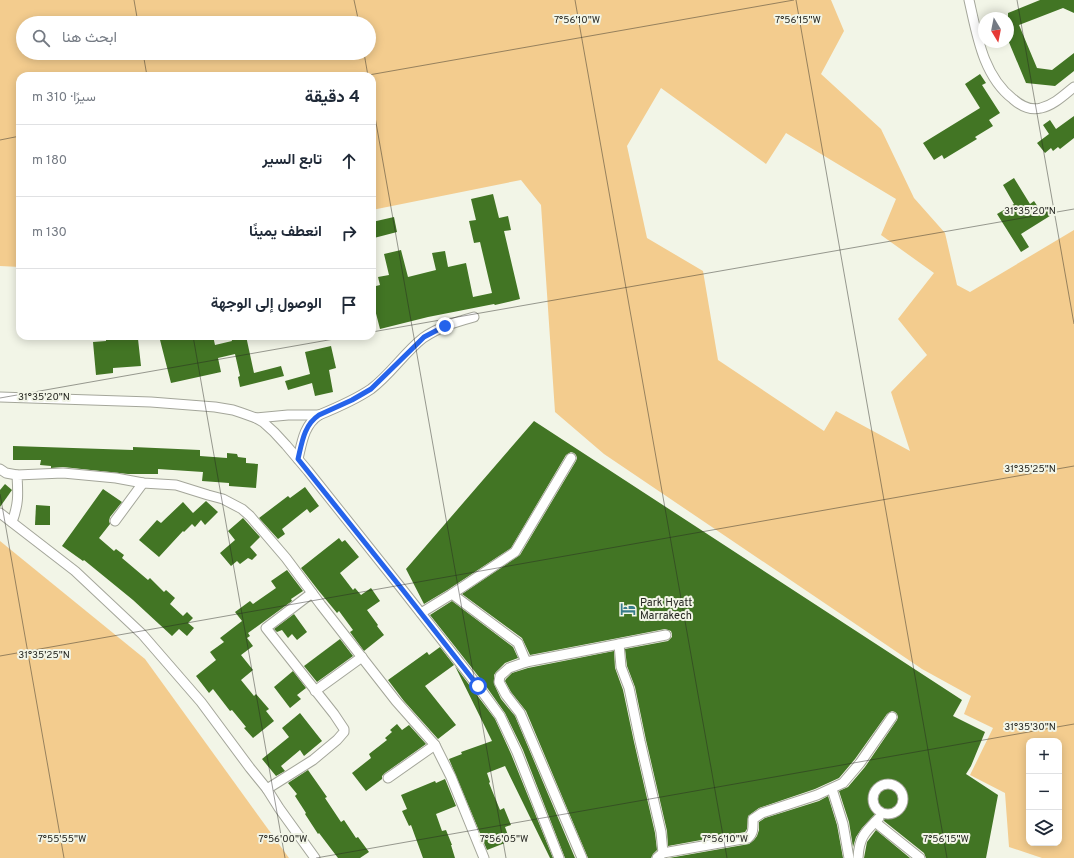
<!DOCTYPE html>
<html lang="ar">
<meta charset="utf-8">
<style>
:root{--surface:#fff;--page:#f6f6f7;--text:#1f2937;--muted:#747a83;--line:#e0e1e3}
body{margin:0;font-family:Overpass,Vazirmatn,sans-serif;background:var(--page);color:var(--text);direction:rtl}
.controls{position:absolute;right:12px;bottom:12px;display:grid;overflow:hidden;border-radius:8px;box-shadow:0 2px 10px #0003}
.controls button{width:36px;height:36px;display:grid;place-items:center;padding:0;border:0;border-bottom:1px solid var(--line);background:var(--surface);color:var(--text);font:20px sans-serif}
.compass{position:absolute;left:978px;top:12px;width:36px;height:36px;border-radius:50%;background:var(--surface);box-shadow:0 2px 10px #0003;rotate:170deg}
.stop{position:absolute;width:12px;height:12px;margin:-9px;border:3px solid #2563eb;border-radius:50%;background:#fff}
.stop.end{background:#2563eb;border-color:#fff;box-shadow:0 1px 4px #0008}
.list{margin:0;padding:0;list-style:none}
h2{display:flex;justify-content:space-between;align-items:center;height:52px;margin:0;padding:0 16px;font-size:17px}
h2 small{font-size:13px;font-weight:400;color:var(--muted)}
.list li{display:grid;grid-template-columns:26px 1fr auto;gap:12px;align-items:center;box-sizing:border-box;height:72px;padding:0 16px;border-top:1px solid var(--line)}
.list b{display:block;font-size:15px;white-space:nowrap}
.list em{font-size:13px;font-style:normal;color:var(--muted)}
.icon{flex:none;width:22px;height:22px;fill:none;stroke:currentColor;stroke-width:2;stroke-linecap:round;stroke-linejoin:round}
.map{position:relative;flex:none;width:1074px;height:858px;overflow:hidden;direction:ltr}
.search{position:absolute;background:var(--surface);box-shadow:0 2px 10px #0003;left:16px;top:16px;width:360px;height:44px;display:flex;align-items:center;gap:10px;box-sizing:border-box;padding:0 14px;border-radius:22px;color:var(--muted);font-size:15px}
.panel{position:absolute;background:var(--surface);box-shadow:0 2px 10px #0003;left:16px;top:72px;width:360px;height:268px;border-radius:12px;direction:rtl}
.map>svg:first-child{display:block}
.green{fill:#f3cc8e;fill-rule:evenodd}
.building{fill:#427524}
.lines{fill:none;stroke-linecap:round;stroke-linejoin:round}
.street-casing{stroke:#a4a69a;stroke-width:11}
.street{stroke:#fff;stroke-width:9}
.route{stroke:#2563eb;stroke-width:5}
.ticks{fill:none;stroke:#252621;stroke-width:1;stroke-opacity:0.45}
.labels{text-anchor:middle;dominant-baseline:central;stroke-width:4;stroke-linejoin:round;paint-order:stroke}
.poi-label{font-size:11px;fill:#252621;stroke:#f2f5e7;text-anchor:start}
.ticks-label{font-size:10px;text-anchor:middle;fill:#252621;stroke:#f2f5e7;stroke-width:4;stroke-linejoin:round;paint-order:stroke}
</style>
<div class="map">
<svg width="1074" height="858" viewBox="0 0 1074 858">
<rect width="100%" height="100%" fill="#f2f5e7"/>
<g class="green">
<path d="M0,0H831L844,31L821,74L881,129L914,198L945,233L957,285L970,292L1074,230V858H1042L1009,847L1005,793L970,775L993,728L964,714L971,696L922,669L604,454L555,412L541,205L521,180L372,210V76H20V267L0,266ZM23,23H369V53H23ZM661,88L766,164L786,133L896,199L881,235L934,273L898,319L927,355L891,392L910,451L836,411L824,431L718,360L703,271L647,238L627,146ZM1029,741H1059V843H1029Z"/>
<path d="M0,541L145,659L289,858H0Z"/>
</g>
<g class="building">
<path d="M1040,0H1074V13L1063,8L1019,25L1037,68L1052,70L1074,53V71L1055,86L1026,83L1008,40V13Z"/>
<path d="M980,74L986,83L982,85L1000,113L989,120L993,126L975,137L977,139L944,159L942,155L934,160L923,143L980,108L965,84Z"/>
<path d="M1074,116V138L1060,149L1058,147L1053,151L1051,148L1045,153L1037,143L1049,134L1043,125L1050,120L1056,129Z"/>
<path d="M1014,178L1030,204L1034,201L1040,210L1048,205L1053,214L1021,234L1029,247L1021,252L997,214L1014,204L1003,185Z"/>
<path d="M493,194L499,218L508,216L511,230L504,231L520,299L495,305L494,304L428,317L380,329L372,298V287L380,285L378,277L389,275L384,254L401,250L408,277L436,270L432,253L445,251L448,267L466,263L473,297L492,293L480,242L474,243L469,221L476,220L471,199Z"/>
<path d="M394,217L397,232L374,238L372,230V222Z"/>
<path d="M106,336H127L128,340L138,339L141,366L113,368V373L96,375L93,342L106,341Z"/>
<path d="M159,336H213L215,345L232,341L231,336H246L254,373L281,366L284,376L240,387L238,377L240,376L235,354L218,358L221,372L171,383Z"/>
<path d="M331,346L336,368L329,370L333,392L315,396L312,383L288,390L285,381L310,374L305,352Z"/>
<path d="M534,421L962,700L953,716L985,732L971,766L966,774L998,795L986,858H926L924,853L884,821L885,816L883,814L880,812L875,814L862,828L856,837L853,847L849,822L839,791L848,787L865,767L897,720L898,717L897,714L895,712L892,711L887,714L855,759L839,778L815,789L759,808L748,816L747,829L745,832L668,846L667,831L646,740L635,687L627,666L625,649L668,641L672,637V634L671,631L665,629L530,655L522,638L462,594L520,555L576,461L577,458L576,455L574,453L571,452L566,455L511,548L449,589L424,604L406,569Z"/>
<path d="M13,446L133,450V447L200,450V456L227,458V453L237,454L238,457L246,458V463L258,464L256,488L229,486V483L202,481L203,472L158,469V474H128L63,467L51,468V466L40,465L41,460H13Z"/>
<path d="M5,484L12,490L0,507V490Z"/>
<path d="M305,487L319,506L310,513L307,509L282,529L285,534L278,539L259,518L288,496L290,498Z"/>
<path d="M103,489L122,502L110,517L109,521L110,524L99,538L114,551L116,549L124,555L122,558L148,580L150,578L164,592L166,590L175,598L170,604L183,616L187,612L193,618L188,623L194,628L187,636L179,629L172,636L133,600L84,560L83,561L62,546Z"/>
<path d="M206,501L218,512L205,525L201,520L195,527L192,524L184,532L183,531L159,557L139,540L157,520L161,523L183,502L193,513Z"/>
<path d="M36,505L50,506V525H35Z"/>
<path d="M243,518L260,537L250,547L257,555L252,560L248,558L240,564L237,561L231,566L220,553L235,540L228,531Z"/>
<path d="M339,538L342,542L345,540L359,557L340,573L353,590L355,588L361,595L371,588L380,601L367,610L378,625L377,626L384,635L364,651L350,632L353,630L339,611L337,613L318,590L301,568Z"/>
<path d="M287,570L303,591L291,599L292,601L248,633L250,636L247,638L253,646L241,655L253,670L241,680L254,696L256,694L269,709L266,711L274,721L253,738L244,728L246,727L232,710L230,711L213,689L209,693L196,676L216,660L210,652L224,642L220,638L242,621L235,612L250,601L253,604L276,588L271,581Z"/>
<path d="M452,601L513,647L518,658L505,663L496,672L494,675V684L501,699L515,716L575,858H565L523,750L505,713L483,682L430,615Z"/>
<path d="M294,614L307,632L297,640L292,634L288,638L282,630L277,632L274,629Z"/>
<path d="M340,639L353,656L317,682L304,666Z"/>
<path d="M440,647L454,665L425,686L456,725L438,739L404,701L388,680L427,652L429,655Z"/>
<path d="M614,651L615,668L623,690L634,742L655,833L657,850L653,854L651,858H588L526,711L511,692L505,681L506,679L512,673L528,668Z"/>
<path d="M455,666L495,719L511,754L553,858H550L505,766L487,773L490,782L489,783L500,810L504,808L511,825L505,827L510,841L487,850L449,759L462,754L461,752L492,741Z"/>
<path d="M293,671L306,688L297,695L301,699L290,708L274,687Z"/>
<path d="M300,713L322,741L304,756L300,750L281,766L285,771L276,776L262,759L289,737L282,728Z"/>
<path d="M397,724L402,730L409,725L426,744L385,773L382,776V779L366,791L352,773L371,758L369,754L387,740L385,738L392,732L390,730Z"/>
<path d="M308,770L327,797L325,798L341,822L344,820L356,838L358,837L369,852L360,858H338L319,833L318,834L305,814L306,813L295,796L297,794L288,783Z"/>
<path d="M445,779L456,806L436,814L442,831L446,830L452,845H451L455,858H423L411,825L409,826L402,811L407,809L401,795L435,781L436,783Z"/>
<path d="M828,796L837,825L843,858H669L749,844L754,840L757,836L759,830V822L765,818L819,801Z"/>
<path d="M876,830L910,858H864L867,842Z"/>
</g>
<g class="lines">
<g class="street-casing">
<g id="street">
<path d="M969,0C977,35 983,76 1013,99C1021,106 1030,111 1041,108C1054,105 1064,95 1074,87"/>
<path d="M0,397L151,402L215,407L233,410L242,413L256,418L263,422L274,432L286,445L308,471L402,589L478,686L500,716L517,752L559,858"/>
<path d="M256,418L288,415H319"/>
<path d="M298,459C302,442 304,425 319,415C336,408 355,400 371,389C390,375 404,353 423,338C439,327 456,322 474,317"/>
<path d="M0,469L6,473L17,475"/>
<path d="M0,513L75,571L142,634L201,702L250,768L267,789L279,808L315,858"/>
<path d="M115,521L143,483"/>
<path d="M12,522C19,503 18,494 17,475L63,473L116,478L143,483L176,485L208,495L223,499L242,509L250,516L286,558L321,605L396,701L435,745L451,777L484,858"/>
<path d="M452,594L515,552L571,458"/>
<path d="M421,613L452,594L518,643L526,662L666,635"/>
<path d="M619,644L621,667L629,688L640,741L661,832L663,853"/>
<path d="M526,662L509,668L500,676L499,682L506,695L520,713L582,858"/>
<path d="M315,691L362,657"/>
<path d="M388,778L435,745"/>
<circle cx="888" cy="799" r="15"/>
<path d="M267,789L313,760L337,740L344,732V729L334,714L266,628L312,593"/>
<path d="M832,789L843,824L849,858"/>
<path d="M875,822L920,858"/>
<path d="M657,858L663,853L748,838C754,833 753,827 753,819L762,813L817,795L843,783L860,763L892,717"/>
<path d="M858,858C859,837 865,832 879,818"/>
</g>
</g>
<use href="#street" class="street"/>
</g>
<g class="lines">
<path class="route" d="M445,326L424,337L418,343L371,389L352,400L319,415C304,425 302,442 298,459L402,589L478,686"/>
</g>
<path class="ticks" d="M134,0L138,23M354,0L359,23M575,0L727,858M796,0L947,858M1017,0L1074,324M143,53L147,76M364,53L368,76M363,76L794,0M372,100L506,858M0,140L20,136M372,332L1074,209M193,336L285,858M0,398L351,336M0,494L64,858M0,656L1074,466M316,858L1074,724"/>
<defs>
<g id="hotel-bare" transform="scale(1.2)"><path d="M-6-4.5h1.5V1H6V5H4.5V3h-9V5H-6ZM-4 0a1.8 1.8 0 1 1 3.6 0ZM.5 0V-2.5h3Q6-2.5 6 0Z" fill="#377c8a" stroke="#f2f5e7" stroke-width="2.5" paint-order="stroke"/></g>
</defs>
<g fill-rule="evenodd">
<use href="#hotel-bare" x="628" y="609"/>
</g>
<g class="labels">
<g class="poi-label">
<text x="640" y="603">Park Hyatt<tspan x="640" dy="13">Marrakech</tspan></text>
</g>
</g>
<g class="ticks-label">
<text x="577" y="23">7°56'10"W</text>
<text x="798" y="23">7°56'15"W</text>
<text x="1030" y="214">31°35'20"N</text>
<text x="44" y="400">31°35'20"N</text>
<text x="1030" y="472">31°35'25"N</text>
<text x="44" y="658">31°35'25"N</text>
<text x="1030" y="730">31°35'30"N</text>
<text x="62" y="842">7°55'55"W</text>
<text x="283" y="842">7°56'00"W</text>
<text x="504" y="842">7°56'05"W</text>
<text x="725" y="842">7°56'10"W</text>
<text x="946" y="842">7°56'15"W</text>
</g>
</svg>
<div class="controls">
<button>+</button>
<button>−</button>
<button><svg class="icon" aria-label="layers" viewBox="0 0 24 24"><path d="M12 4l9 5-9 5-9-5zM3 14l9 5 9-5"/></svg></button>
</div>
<svg class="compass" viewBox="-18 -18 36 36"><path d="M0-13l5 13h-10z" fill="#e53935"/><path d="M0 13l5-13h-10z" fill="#747a83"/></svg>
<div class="stop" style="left:478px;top:686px"></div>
<div class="stop end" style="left:445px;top:326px"></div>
<div class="search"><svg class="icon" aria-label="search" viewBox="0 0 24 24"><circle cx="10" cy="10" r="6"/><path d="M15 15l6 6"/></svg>ابحث هنا</div>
<section class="panel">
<h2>4 دقيقة<small>سيرًا · 310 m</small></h2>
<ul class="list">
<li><svg class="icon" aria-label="ahead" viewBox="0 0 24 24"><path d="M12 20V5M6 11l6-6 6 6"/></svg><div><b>تابع السير</b></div><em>180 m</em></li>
<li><svg class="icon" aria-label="right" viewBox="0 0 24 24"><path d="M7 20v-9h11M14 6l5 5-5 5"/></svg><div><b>انعطف يمينًا</b></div><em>130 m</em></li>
<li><svg class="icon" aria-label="arrive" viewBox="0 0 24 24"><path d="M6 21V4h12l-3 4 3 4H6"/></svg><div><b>الوصول إلى الوجهة</b></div></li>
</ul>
</section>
</div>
